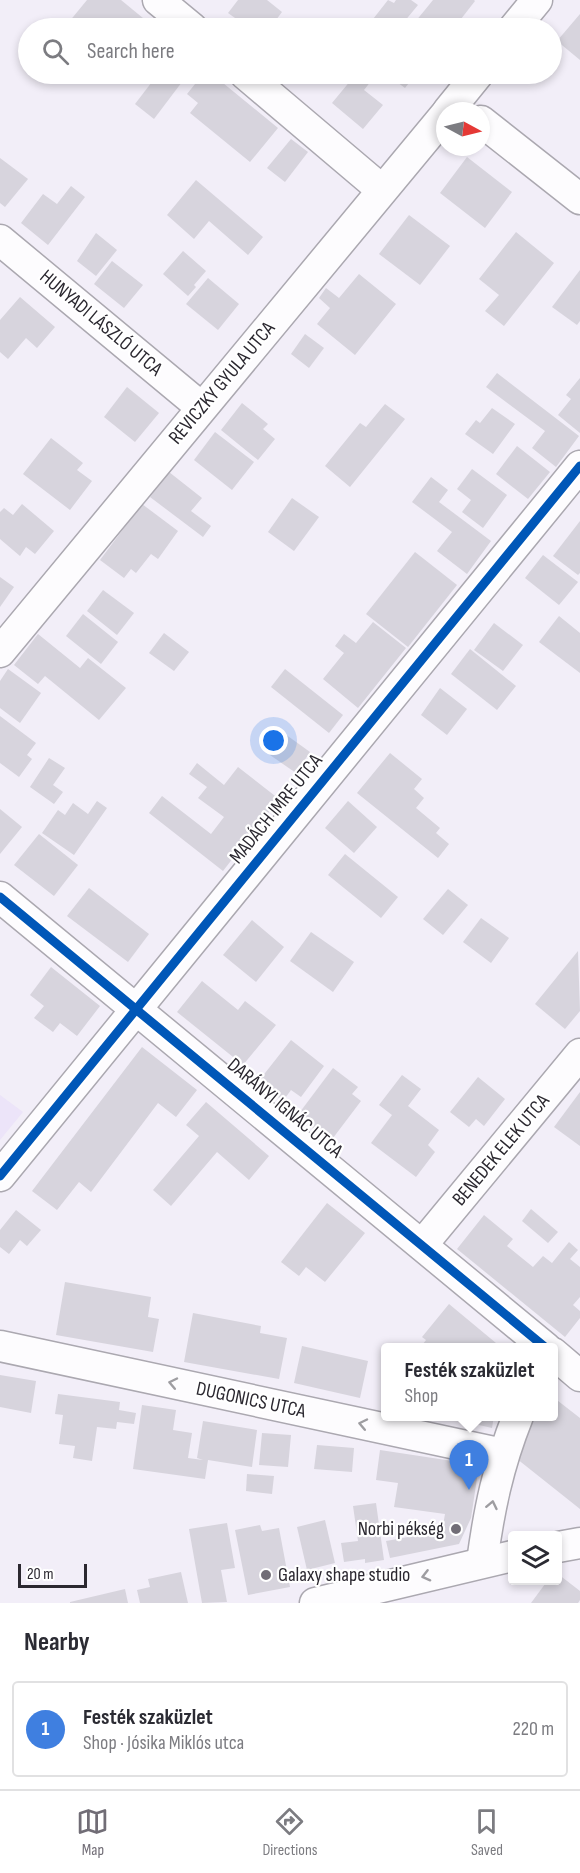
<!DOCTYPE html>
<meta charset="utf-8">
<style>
:root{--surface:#fff;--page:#f2f2f3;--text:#2b2b33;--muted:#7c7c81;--line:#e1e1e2;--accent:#716d76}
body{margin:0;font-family:"Sofia Sans Condensed",sans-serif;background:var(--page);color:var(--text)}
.controls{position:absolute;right:18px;bottom:18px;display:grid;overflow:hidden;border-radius:6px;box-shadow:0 3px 9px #0003}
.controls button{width:54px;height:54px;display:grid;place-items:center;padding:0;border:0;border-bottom:2px solid var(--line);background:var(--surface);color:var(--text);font:30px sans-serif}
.compass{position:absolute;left:436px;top:102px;width:54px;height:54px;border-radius:50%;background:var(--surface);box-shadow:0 3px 9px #0003;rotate:97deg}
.scale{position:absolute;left:18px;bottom:15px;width:69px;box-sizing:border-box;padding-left:6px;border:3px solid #2b2830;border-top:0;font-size:16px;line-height:21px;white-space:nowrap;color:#2b2830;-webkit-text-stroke:4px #fff;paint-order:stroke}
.you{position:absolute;left:274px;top:741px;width:21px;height:21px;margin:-15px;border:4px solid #fff;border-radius:50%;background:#1a73e8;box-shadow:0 0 0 9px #1a73e833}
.badge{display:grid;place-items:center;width:39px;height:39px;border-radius:50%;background:var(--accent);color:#fff;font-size:20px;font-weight:700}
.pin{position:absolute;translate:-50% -50px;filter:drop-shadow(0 2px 3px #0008)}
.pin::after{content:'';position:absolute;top:32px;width:21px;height:18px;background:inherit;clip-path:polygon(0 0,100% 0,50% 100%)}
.popup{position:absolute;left:381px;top:1343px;width:177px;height:78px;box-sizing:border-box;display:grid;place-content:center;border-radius:6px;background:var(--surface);filter:drop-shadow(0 2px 4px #0005);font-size:20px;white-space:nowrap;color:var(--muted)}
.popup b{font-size:22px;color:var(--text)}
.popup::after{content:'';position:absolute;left:50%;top:100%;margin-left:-12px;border:12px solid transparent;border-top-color:var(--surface)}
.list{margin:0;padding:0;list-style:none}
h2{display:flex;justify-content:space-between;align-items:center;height:78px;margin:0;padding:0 24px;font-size:26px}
h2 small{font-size:20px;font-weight:400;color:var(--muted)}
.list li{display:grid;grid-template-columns:39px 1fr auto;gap:18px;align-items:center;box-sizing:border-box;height:96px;margin:0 12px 12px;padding:0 12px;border:2px solid var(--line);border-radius:6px}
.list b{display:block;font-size:22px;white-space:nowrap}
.list p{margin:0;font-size:20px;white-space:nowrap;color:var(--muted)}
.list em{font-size:20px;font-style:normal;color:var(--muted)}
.icon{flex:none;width:33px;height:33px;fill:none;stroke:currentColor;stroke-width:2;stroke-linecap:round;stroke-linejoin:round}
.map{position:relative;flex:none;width:580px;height:1603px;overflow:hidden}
.search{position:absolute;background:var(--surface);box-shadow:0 3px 9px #0003;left:18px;right:18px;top:18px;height:66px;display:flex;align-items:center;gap:15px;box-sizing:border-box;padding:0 21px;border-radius:33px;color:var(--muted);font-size:22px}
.sheet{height:186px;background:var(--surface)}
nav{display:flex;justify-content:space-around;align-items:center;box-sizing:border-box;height:84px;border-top:2px solid var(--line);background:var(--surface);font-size:16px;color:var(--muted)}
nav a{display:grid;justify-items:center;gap:3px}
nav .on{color:var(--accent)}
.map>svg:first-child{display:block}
.built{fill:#ece4f9}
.building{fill:#d7d4dd}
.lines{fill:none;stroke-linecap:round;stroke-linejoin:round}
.minor-casing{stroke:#aba8b0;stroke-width:33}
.minor{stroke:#fdfcfe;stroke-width:30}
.cycleway-casing{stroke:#fff;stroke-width:13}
.cycleway{stroke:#0057b8;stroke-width:9}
.oneway{stroke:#9e9da1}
.poi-dot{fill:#716d76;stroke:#fff;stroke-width:2}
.labels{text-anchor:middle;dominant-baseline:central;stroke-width:4.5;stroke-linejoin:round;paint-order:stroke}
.street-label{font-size:20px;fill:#2b2830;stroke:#fff}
.poi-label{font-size:20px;fill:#2b2830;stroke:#fff;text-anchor:end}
</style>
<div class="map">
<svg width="580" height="1603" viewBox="0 0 580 1603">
<rect width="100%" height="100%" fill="#f2eef8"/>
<path class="built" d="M0,1095L23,1112L0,1140Z"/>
<g class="building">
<path d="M87,0H121L149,23L145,28H64Z"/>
<path d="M238,0H267L282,12L270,28H249L228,13Z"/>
<path d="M388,0L394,3L396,0H411L418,5L399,28H366Z"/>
<path d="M433,0H474L475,1L454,28H413L411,27Z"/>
<path d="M580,14V60L557,41Z"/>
<path d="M158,74H188L154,119L135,104Z"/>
<path d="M203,74H212L278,128L250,162L190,113L198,103L187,94Z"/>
<path d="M356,74H373L375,76L364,90L383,105L363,129L332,103Z"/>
<path d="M386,74H416L405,88Z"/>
<path d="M291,139L308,152L285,182L267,168Z"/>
<path d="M467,157L512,192L485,228L440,193Z"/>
<path d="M0,158L28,179L5,207L0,203Z"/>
<path d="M196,180L263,237L248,255L209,221L194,239L167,215Z"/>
<path d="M71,186L85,197L48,245L21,223L43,194L57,204Z"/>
<path d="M409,215L450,246L420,285L379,254Z"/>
<path d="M516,232L554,263L504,326L485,311L499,295L479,279Z"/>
<path d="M96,233L117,250L96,276L77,261Z"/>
<path d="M183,251L206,271L194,285L196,287L188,296L163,274Z"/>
<path d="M112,261L143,285L124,308L94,284Z"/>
<path d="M580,270V321L577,325L552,307Z"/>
<path d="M359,274L396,304L355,355L317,324L330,308L319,298L326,288L339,298Z"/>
<path d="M208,278L239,304L218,330L186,304Z"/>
<path d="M20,297L55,327L37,348L26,338L8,359L0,352V320Z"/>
<path d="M305,334L324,348L309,368L291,354Z"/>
<path d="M497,373L579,436L556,467L532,448L545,431L486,387Z"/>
<path d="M580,378V433L558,415L571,399L566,395Z"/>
<path d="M127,387L159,413L135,442L104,417Z"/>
<path d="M242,403L268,424L263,429L275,439L258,460L221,430Z"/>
<path d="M385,404L405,419L350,487L325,466L360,423L366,427Z"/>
<path d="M492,408L515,424L493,454L465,434L476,420L480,423Z"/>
<path d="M215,432L254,462L232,490L194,460Z"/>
<path d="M51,438L83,463L77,470L92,481L70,510L23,474Z"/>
<path d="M517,446L550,472L528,499L496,474Z"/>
<path d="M472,469L507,495L483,528L462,512L471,500L457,489Z"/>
<path d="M169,472L202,498L191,511L211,526L203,537L150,497Z"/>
<path d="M431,477L448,490L439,502L491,541L467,574L437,551L452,532L412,502Z"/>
<path d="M292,498L319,517L294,551L268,532Z"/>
<path d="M22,504L54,531L35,554L26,547L20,556L0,539V512L4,508L13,515Z"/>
<path d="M142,504L178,531L158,559L151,554L136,573L131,569L124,578L100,560Z"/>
<path d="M580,521V573L578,575L553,556Z"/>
<path d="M415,552L457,585L408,647L366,614Z"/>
<path d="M543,555L578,582L559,605L525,578Z"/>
<path d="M0,577L14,587L0,607Z"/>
<path d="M103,590L134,613L117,635L87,611Z"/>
<path d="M83,614L118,642L101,664L66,636Z"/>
<path d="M559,616L580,633V673L539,642Z"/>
<path d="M373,622L406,648L358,708L323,679L344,653L335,646L344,634L356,643Z"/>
<path d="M494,623L523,645L503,671L474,650Z"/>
<path d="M164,633L189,652L174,671L149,653Z"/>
<path d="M38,634L80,668L88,658L126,688L99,720L45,676L38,684L14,665Z"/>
<path d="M470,649L516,686L497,710L451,674Z"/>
<path d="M8,669L41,693L20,723L0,708V681Z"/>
<path d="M285,669L343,715L329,733L271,687Z"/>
<path d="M440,688L467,709L447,735L421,715Z"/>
<path d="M0,716L36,743L27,755L32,759L19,777L0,763Z"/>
<path d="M285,734L310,752L296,773L270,755Z"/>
<path d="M390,753L422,779L414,789L424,798L416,808L440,828L436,833L449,844L438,858L357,793Z"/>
<path d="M49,758L65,768L53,785L63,792L54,804L30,787Z"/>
<path d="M197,763L224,785L238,767L279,799L223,871L149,813L162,796L211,834L224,817L198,798L207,787L189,774Z"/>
<path d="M97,801L107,808L74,855L42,833L58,810L65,815L73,803L88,814Z"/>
<path d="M348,801L377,827L354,853L325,828Z"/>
<path d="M0,809L22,827L0,854Z"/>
<path d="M39,834L78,865L54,896L14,865Z"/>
<path d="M345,854L398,897L381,918L328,875Z"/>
<path d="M89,888L149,934L128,962L67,916Z"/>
<path d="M448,889L468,905L443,935L423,919Z"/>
<path d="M481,918L509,938L491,963L463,942Z"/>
<path d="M252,920L284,947L256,982L223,955Z"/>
<path d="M311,932L354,962L333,992L290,961Z"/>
<path d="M578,951L580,1011L565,1029L535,1004Z"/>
<path d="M51,967L100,1006L77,1036L60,1023L53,1032L34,1018L44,1006L30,995Z"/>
<path d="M202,981L238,1010L245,1001L276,1025L243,1065L177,1012Z"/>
<path d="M291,1040L324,1066L301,1097L291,1090L283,1101L258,1082Z"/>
<path d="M142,1047L197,1090L176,1117L158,1103L91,1192L79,1182L57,1210L32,1191Z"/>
<path d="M333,1068L358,1087L352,1094L361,1101L330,1142L297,1116Z"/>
<path d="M402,1075L421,1089L408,1106L439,1130L428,1145L435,1152L416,1177L371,1143L392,1115L379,1105Z"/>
<path d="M478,1077L505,1099L484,1126L476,1119L469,1127L450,1112Z"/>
<path d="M580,1092V1146L554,1127Z"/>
<path d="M206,1102L269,1156L249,1180L217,1152L171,1206L153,1190L199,1136L186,1125Z"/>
<path d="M327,1203L365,1233L325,1282L306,1267L299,1276L281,1262Z"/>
<path d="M531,1209L558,1232L548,1243L522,1221Z"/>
<path d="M16,1210L41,1230L27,1246L20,1240L9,1254L0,1247V1230Z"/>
<path d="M484,1215L513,1239L507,1246L533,1267L543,1256L552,1263L569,1242L578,1250L570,1259L580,1267V1297L573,1305L580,1311V1318L565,1337L457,1249Z"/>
<path d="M65,1282L151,1297L148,1317L159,1319L153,1352L56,1335Z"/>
<path d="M449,1304L502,1348H420L426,1340L422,1337Z"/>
<path d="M193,1313L261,1326L260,1333L287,1338L279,1379L184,1362Z"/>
<path d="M302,1346L368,1361L360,1398L294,1383Z"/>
<path d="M0,1375L36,1381L31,1413L0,1407Z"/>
<path d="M58,1394L120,1402L119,1410L136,1413L134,1424L117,1422L116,1429L97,1427L92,1461L73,1458L75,1446L59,1444L63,1415L55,1414Z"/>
<path d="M553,1397L580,1418V1509L507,1451L534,1416H553Z"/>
<path d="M142,1405L176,1410L173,1430L192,1433L188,1458L203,1460L197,1458L203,1421L257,1430L252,1467L208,1460L205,1479L133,1469Z"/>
<path d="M440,1416H494L492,1428Z"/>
<path d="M262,1433L291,1435L288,1467L259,1465Z"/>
<path d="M317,1445L354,1448L352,1472L314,1469Z"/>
<path d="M380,1450L479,1465L471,1518L459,1544L390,1558L386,1541L442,1531L445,1514L394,1507L398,1483L376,1480Z"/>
<path d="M247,1474L274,1476L272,1494L246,1491Z"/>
<path d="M376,1503L384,1560L365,1563V1559L344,1562L341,1543L358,1541L353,1506Z"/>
<path d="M325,1520L335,1563L307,1570L297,1527Z"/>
<path d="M227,1523L235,1568L221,1570L227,1602L202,1603L189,1529Z"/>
<path d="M260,1525L262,1531L279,1528L290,1587L248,1595L235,1530Z"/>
<path d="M181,1572L188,1603H140L137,1590L150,1587L148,1579Z"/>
<path d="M558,1574L580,1591V1600L578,1603H531L548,1580H558Z"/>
<path d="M125,1589L128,1603H70V1602Z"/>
</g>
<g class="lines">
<g class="minor-casing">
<g id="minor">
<path d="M158,0L192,28"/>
<path d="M514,28L537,0"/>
<path d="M245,74L382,190"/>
<path d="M448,111L478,74"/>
<path d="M481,121L580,199"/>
<path d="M0,240L201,407"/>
<path d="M0,652L445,115"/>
<path d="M0,897L546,1348"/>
<path d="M0,1176L580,466"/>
<path d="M422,1245L580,1054"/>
<path d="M0,1346L503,1454"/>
<path d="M553,1353L580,1376"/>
<path d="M558,1547L580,1543"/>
<path d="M482,1562C489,1510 498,1466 518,1416"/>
<path d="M315,1603L512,1556"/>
</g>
</g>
<use href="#minor" class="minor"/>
<g class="cycleway-casing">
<g id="cycleway">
<path d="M0,897L546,1348"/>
<path d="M0,1176L580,466"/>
</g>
</g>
<use href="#cycleway" class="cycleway"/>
</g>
<defs><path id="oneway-chevron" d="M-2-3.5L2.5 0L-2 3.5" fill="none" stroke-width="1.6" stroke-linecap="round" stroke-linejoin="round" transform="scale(1.5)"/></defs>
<g class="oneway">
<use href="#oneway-chevron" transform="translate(173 1383) rotate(-168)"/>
<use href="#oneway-chevron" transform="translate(363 1424) rotate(-168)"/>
<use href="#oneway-chevron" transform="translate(492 1505) rotate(-78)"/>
<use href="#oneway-chevron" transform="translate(426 1576) rotate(166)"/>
</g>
<g class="poi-dot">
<circle cx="456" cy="1529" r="6"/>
<circle cx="266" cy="1575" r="6"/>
</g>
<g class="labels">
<g class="street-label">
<text transform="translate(101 323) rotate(40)">HUNYADI LÁSZLÓ UTCA</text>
<text transform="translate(222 383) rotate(-50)">REVICZKY GYULA UTCA</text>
<text transform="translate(276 809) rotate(-51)">MADÁCH IMRE UTCA</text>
<text transform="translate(285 1108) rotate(40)">DARÁNYI IGNÁC UTCA</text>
<text transform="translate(501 1150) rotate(-50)">BENEDEK ELEK UTCA</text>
<text transform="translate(251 1400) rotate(12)">DUGONICS UTCA</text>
</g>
<g class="poi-label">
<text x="444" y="1529">Norbi pékség</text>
<text x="278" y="1575" text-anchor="start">Galaxy shape studio</text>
</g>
</g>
</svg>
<div class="controls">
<button><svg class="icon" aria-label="layers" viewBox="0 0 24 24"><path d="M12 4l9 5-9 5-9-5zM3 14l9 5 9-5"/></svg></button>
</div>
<svg class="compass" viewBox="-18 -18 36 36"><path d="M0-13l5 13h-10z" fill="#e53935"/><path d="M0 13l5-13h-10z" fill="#7c7c81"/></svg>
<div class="scale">20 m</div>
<div class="you"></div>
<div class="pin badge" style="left:469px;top:1490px;background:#3f7fe0">1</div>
<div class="popup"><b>Festék szaküzlet</b>Shop</div>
<div class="search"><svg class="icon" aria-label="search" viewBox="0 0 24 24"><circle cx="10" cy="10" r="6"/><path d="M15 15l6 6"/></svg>Search here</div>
</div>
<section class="sheet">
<h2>Nearby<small></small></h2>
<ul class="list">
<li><span class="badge" style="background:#3f7fe0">1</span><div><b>Festék szaküzlet</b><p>Shop · Jósika Miklós utca</p></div><em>220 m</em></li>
</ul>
</section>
<nav>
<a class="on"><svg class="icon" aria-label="map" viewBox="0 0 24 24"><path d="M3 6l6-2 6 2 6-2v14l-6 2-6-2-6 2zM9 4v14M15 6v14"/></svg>Map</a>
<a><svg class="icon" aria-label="directions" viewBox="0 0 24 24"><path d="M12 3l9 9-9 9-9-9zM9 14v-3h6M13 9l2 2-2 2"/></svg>Directions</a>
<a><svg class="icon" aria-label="saved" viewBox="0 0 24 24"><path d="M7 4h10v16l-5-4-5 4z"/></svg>Saved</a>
</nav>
